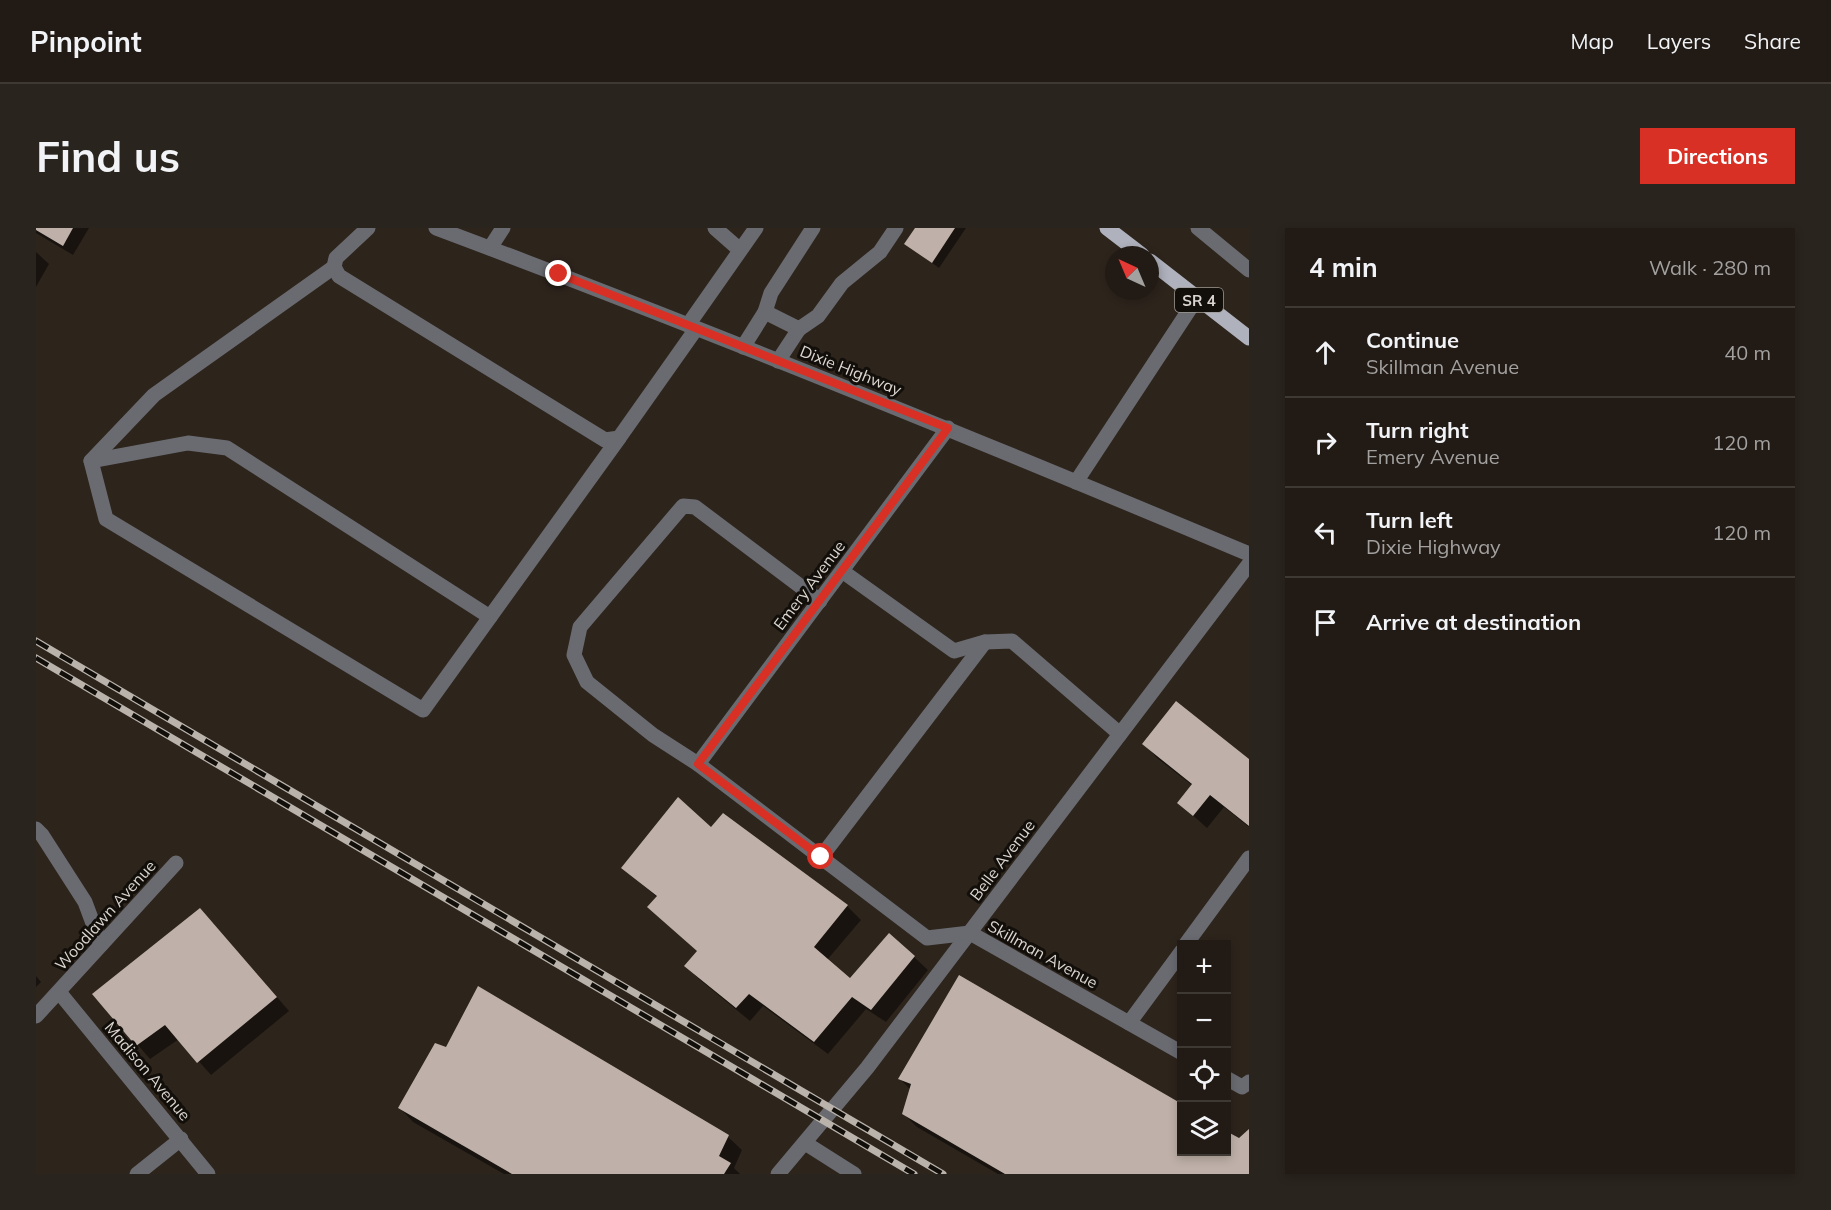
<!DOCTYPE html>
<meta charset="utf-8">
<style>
:root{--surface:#221b15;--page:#2a241e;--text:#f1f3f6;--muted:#a2a1a0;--line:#3f3934;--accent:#d93025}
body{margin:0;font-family:Mulish,sans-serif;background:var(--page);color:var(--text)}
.controls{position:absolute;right:18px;bottom:18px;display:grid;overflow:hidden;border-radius:0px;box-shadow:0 3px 9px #0003}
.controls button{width:54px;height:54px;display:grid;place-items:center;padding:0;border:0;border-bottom:2px solid var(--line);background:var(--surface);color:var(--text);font:30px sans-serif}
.compass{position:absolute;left:1069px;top:18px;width:54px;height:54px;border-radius:50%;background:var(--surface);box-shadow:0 3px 9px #0003;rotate:316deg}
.stop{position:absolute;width:18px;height:18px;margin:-14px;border:4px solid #d93025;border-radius:50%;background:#fff}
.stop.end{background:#d93025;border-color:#fff;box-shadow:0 2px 6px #0008}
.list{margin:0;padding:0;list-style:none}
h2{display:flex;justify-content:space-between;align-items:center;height:78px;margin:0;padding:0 24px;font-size:26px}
h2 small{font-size:20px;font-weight:400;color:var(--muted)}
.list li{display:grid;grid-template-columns:39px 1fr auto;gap:18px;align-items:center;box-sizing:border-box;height:90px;padding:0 24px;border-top:2px solid var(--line)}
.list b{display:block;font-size:22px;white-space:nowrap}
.list p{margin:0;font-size:20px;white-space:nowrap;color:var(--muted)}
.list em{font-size:20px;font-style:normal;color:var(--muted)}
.icon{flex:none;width:33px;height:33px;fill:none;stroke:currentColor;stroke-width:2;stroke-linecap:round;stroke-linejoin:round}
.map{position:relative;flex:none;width:1213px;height:946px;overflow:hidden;border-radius:0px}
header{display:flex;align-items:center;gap:36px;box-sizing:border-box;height:84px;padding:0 30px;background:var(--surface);border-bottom:2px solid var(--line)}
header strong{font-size:28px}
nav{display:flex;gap:33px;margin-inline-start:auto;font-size:21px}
.intro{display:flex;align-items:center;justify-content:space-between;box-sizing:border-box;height:144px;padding:0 36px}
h1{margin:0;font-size:42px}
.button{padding:15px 27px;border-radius:0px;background:var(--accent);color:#fff;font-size:21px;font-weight:700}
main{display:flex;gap:36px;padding:0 36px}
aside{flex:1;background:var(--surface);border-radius:0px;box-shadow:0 3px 9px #0003}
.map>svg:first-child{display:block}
.shadow{fill:#0007}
.building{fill:#bfb1a9}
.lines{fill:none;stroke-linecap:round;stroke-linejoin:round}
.minor{stroke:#6a6b71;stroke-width:15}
.major{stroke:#afb2bd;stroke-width:15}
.rail-casing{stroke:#b9b3ac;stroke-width:7}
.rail{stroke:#120e0a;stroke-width:4.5;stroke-dasharray:14;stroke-linecap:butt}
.route{stroke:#d93025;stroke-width:8}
.labels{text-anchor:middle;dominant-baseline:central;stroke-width:6;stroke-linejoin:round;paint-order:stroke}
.shield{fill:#120e0a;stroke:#9f9994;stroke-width:1.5}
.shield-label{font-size:15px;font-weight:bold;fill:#dbd5cf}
.street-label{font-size:16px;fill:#dbd5cf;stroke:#120e0a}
</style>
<header>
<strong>Pinpoint</strong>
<nav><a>Map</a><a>Layers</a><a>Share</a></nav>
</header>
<div class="intro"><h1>Find us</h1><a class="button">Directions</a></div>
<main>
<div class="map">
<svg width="1213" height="946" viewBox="0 0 1213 946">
<rect width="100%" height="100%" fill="#2d241c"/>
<g class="shadow">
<path d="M0,0H53L37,27L0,5Z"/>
<path d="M880,0H930L903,40L870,16Z"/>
<path d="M0,24L13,36L0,59Z"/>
<path d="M1140,475L1213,533V599L1188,579L1171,600L1143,575L1157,558L1121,530L1108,516Z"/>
<path d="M687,587L811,678L825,692L791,732L814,752L878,729L892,742L850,794L830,781L792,826L727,778L714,793L663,751L650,738L662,724L622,670L587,640L675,601Z"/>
<path d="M177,695L253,783L175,847L143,811L114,831L58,766Z"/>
<path d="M0,748L5,754L0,759Z"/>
<path d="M410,821L692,909L706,922L698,940L704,946H468L377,894L364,880Z"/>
<path d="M864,851L1146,924H1190L1213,903V946H962L881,899L867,885L875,862Z"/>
</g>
<g class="building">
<path d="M0,0H37L27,18L0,2Z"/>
<path d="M879,0H919L896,35L868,16Z"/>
<path d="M1140,473L1213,531V598L1174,567L1157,588L1141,575L1156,556L1106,516Z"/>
<path d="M642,569L675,599L687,585L812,677L778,719L814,750L853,705L879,728L835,782L816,769L778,814L713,766L700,780L648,738L661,723L611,679L621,668L585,640Z"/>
<path d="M164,680L241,769L161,835L129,797L100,818L56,766Z"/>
<path d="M923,747L1146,876V924H1190V903L1203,910L1213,901V946H969L866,886L875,856L862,851Z"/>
<path d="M442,758L693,907L683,928L695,935L688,946H476L362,880L399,815L410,819Z"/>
</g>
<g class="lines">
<g class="minor">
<path d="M332,0L300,30L298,39L303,48L569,212L583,210L660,101"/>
<path d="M400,0C673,102 944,213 1213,326"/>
<path d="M679,0L704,22"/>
<path d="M777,0L735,65L729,84L763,101L782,88L806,55L844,24L860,0"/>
<path d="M1162,0L1213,42"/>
<path d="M454,20L467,0"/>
<path d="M298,39L118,167L55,233L70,291L387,482L583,210"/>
<path d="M652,97L720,0"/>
<path d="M707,119L729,84"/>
<path d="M742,133L763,101"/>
<path d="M55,233L152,215L191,220L454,389"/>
<path d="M1040,254L1161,70"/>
<path d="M806,343L918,423L949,414L976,413L1084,506"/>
<path d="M784,373L659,279L647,278L544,399L538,427L551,454L617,507L662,536L891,710L934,705L1146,825"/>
<path d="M662,536L912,200"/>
<path d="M0,601L6,607L49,674L65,717"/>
<path d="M785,629L949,414"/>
<path d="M1150,716L1213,630"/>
<path d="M23,764L172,946"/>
<path d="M0,788L140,635"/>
<path d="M1093,795L1146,723"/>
<path d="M1190,850L1206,859L1213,854"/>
<path d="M769,915L818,946"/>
<path d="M101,946L145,911"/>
<path d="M742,946L831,840L1213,336"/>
</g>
<g class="major">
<path d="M1071,0L1106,27"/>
<path d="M1114,33L1213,110"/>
</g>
<g class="rail-casing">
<g id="rail">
<path d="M0,413L907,946"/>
<path d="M0,430L878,946"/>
</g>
</g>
<use href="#rail" class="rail"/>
</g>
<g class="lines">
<path class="route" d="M523,46L912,200L662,536L785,629"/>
</g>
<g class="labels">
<rect class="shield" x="1139" y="60" width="48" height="24" rx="4.5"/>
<g class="shield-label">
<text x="1163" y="72">SR 4</text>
</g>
<g class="street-label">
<text transform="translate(815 142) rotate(22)">Dixie Highway</text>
<text transform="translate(773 357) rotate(-53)">Emery Avenue</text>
<text transform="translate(966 632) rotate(-53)">Belle Avenue</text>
<text transform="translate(69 687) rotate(-48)">Woodlawn Avenue</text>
<text transform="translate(1007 726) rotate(29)">Skillman Avenue</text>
<text transform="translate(112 843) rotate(50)">Madison Avenue</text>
</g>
</g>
</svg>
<div class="controls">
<button>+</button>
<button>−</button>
<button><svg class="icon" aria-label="locate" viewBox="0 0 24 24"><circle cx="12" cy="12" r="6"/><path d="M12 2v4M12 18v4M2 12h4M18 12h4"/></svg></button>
<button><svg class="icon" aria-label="layers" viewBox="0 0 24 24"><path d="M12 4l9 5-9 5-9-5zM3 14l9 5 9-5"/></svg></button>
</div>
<svg class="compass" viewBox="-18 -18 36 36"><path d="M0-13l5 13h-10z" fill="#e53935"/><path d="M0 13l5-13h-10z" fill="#a2a1a0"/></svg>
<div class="stop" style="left:785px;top:629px"></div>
<div class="stop end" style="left:523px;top:46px"></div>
</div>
<aside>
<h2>4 min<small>Walk · 280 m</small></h2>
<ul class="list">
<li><svg class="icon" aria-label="ahead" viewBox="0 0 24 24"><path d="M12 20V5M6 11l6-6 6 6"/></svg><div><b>Continue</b><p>Skillman Avenue</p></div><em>40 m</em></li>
<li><svg class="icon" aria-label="right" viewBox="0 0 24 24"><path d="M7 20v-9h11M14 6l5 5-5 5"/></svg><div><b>Turn right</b><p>Emery Avenue</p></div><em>120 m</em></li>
<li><svg class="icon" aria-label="left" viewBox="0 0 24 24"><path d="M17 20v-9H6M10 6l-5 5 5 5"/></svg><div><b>Turn left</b><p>Dixie Highway</p></div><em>120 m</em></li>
<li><svg class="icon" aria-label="arrive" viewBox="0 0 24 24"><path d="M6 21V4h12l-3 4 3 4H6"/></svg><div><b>Arrive at destination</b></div></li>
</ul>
</aside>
</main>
